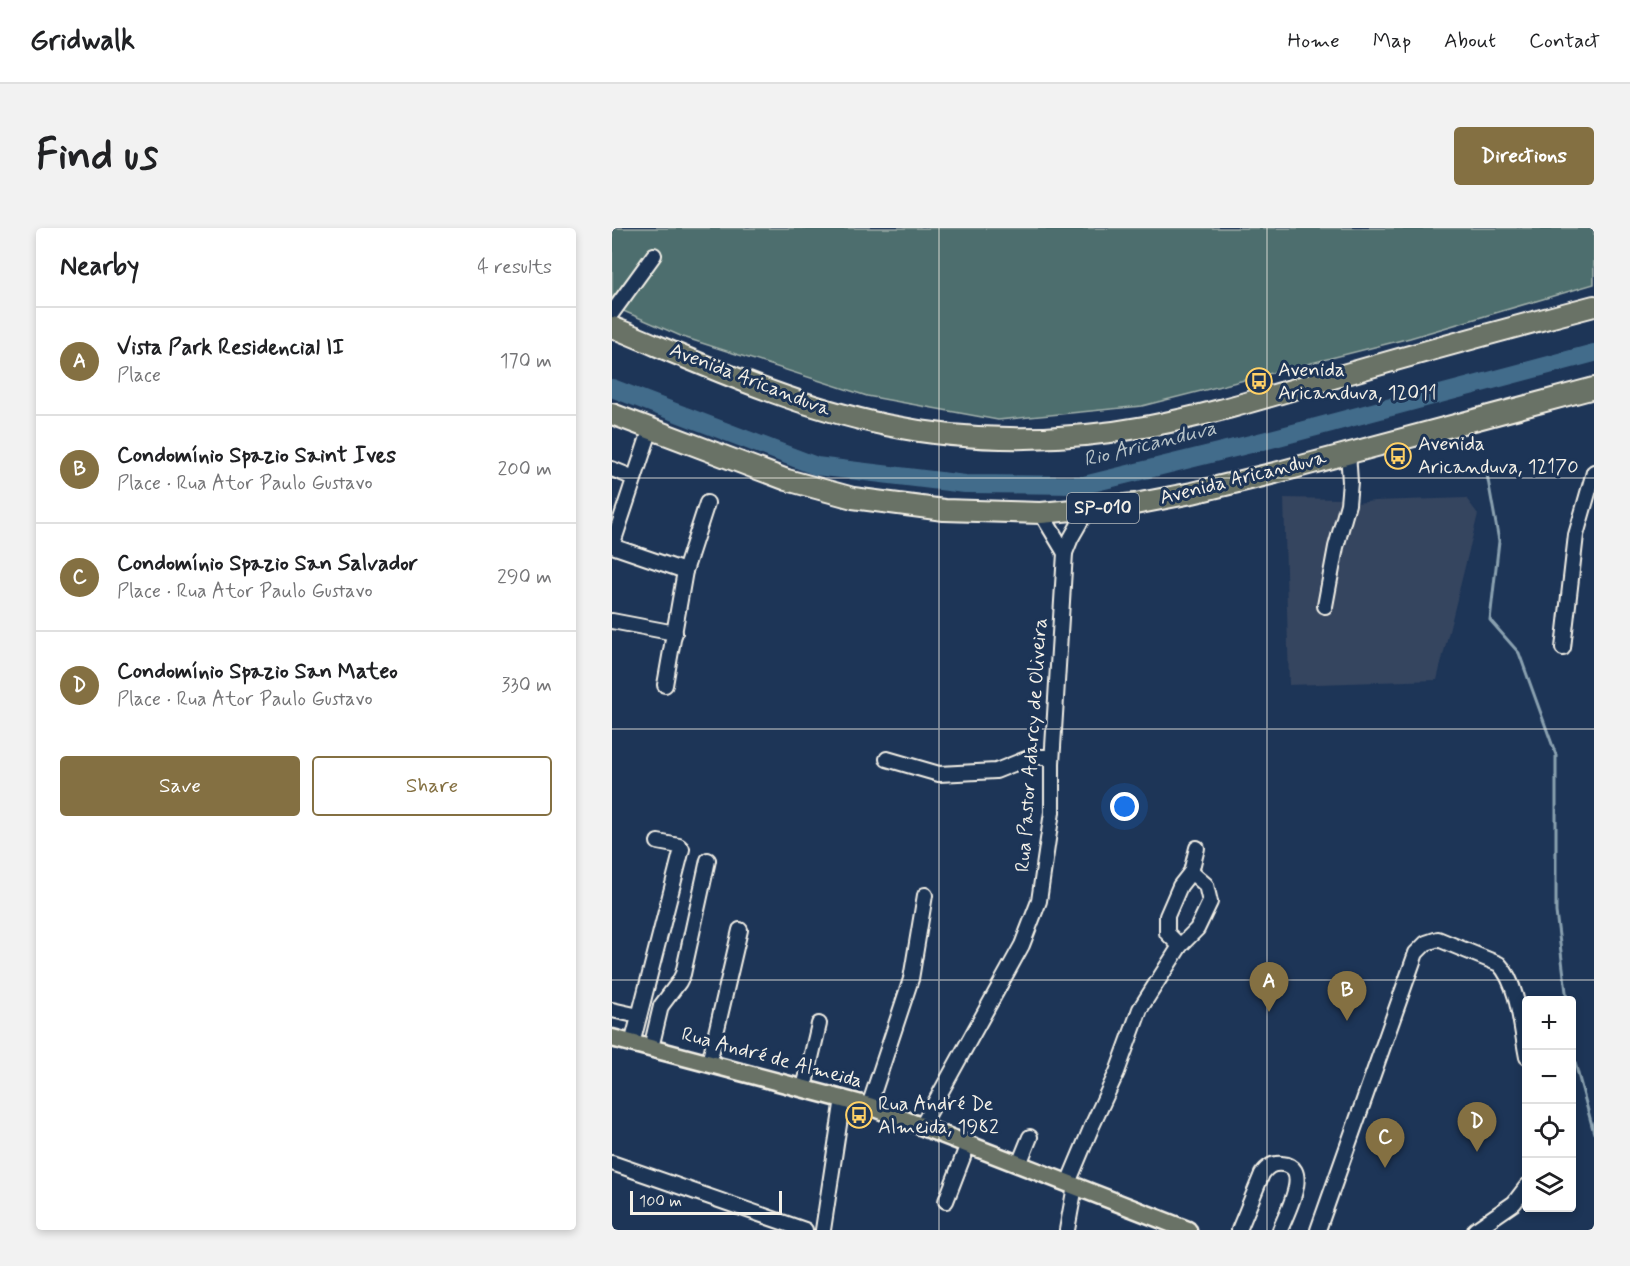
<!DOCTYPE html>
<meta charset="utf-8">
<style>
:root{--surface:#fff;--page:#f2f2f2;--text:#202124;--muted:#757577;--line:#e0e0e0;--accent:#847042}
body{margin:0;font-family:Mynerve,sans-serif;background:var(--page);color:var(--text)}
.controls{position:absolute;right:18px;bottom:18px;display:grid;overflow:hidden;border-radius:6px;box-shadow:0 3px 9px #0003}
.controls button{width:54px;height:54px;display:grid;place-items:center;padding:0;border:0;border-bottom:2px solid var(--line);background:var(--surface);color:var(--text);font:30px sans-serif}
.scale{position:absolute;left:18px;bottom:15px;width:152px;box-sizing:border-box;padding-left:6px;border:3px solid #f4f1e8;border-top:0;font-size:16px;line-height:21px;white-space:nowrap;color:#f4f1e8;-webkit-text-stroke:4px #1d3557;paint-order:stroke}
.you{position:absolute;left:513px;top:579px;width:21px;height:21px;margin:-15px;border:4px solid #fff;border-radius:50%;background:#1a73e8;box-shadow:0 0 0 9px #1a73e833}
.badge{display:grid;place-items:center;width:39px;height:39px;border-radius:50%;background:var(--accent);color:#fff;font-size:20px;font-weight:700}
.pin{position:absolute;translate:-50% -50px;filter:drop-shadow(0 2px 3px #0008)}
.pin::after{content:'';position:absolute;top:32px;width:21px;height:18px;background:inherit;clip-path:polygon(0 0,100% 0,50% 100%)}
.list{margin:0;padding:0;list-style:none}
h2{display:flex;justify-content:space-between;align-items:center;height:78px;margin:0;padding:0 24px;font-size:26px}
h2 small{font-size:20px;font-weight:400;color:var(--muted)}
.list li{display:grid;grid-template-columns:39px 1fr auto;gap:18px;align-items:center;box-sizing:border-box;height:108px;padding:0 24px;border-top:2px solid var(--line)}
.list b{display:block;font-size:22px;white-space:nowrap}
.list p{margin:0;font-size:20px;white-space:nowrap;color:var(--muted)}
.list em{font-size:20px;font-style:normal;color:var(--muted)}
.actions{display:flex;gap:12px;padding:18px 24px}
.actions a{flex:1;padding:14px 0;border:2px solid var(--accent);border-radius:6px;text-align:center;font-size:21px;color:var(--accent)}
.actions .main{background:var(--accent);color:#fff}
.icon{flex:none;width:33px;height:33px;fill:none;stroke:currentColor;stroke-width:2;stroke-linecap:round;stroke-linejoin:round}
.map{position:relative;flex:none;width:982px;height:1002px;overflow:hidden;border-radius:6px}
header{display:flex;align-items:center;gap:36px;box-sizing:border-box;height:84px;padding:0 30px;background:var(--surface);border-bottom:2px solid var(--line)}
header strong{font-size:28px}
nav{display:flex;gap:33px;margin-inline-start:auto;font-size:21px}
.intro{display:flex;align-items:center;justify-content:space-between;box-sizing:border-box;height:144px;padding:0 36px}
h1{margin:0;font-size:42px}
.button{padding:15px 27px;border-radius:6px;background:var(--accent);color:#fff;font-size:21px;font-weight:700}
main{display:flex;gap:36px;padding:0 36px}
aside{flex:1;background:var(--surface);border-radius:6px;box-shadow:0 3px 9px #0003}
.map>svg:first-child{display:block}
.built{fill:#34445f}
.green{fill:#4e6e6e;stroke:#a1b0ab;stroke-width:1.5}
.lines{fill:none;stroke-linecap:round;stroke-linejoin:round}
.stream{stroke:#8aa1b0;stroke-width:3}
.river{stroke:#436c8b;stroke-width:18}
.minor-casing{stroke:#f4f1e8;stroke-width:18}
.major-casing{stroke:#f4f1e8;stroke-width:21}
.highway-casing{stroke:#f4f1e8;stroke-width:24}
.minor{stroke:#1d3557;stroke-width:14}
.major{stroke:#697266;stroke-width:16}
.highway{stroke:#697266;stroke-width:20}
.grid{fill:none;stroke:#f4f1e8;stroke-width:1.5;stroke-opacity:0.55}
.labels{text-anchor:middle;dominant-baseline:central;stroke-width:6;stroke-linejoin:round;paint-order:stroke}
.shield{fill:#1d3557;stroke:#b4b9bc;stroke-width:1.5}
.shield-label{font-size:18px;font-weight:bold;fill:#f4f1e8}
.poi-label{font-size:20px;fill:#f4f1e8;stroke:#1d3557;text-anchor:start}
.street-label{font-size:20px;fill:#f4f1e8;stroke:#1d3557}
.water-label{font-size:21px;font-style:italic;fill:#b6c2c7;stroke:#1d3557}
</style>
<header>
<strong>Gridwalk</strong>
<nav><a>Home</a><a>Map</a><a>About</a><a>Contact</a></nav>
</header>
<div class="intro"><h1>Find us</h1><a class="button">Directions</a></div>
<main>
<aside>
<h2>Nearby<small>4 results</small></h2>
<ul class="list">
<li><span class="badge">A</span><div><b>Vista Park Residencial II</b><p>Place</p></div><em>170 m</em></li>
<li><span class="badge">B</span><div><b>Condomínio Spazio Saint Ives</b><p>Place · Rua Ator Paulo Gustavo</p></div><em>200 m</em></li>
<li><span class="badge">C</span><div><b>Condomínio Spazio San Salvador</b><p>Place · Rua Ator Paulo Gustavo</p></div><em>290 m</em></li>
<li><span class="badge">D</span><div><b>Condomínio Spazio San Mateo</b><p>Place · Rua Ator Paulo Gustavo</p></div><em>330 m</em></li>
</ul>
<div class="actions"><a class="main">Save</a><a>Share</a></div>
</aside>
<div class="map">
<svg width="982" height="1002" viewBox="0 0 982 1002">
<rect width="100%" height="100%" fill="#1d3557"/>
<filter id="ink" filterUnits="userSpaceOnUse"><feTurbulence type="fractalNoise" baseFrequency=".0167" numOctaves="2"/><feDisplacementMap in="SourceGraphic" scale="12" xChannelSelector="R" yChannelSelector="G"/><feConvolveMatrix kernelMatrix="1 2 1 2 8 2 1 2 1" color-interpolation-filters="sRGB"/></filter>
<g filter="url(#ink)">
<path class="built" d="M672,270L729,271L736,276L762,273L854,270L866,286L825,452L677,457Z"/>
<path class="green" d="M0,0H982V56L798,110L530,178L386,192L255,168L71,109L0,78Z"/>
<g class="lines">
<g class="stream">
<path d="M873,235L887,313L878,392L907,425L944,527V684L955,772"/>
<path d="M960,812L962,831L982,905"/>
</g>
<path class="river" d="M0,160L204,238L353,256L472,257L659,211L982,125"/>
<g class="minor-casing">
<g id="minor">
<path d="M0,85L42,27"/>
<path d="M39,200L0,318L73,343"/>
<path d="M0,241L22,250"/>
<path d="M429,285L453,325"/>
<path d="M713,378L724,319L736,276L738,254L736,224"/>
<path d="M0,393L63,405"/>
<path d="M951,420L964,307L982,244"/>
<path d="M53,457L73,343L95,275"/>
<path d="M275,531L327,546L384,543L419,529H440"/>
<path d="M568,718L555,705V688L568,658L579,644L585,620"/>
<path d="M0,782L27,788"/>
<path d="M20,816L70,621L67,618L46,614"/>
<path d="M39,820L49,778L67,754L71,746L96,632"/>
<path d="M97,835L128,702"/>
<path d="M192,860L207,796"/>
<path d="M257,878L299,751L313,667"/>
<path d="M310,898L410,717L427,673L440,584V535L453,325L459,310L475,282"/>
<path d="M0,935L193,1002"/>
<path d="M407,936L418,909"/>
<path d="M456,955L480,898L505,844L528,781L568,718L585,701L598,674L594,657L579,644"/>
<path d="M334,973L356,916"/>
<path d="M211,1002L231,870"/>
<path d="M455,1002L463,958"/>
<path d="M627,1002L650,946C655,939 660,935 670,936C701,938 674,986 668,1002"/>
<path d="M706,1002L804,725L814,715L826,711L887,736C907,757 909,801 915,829"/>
<path d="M863,1002L902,975L915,958"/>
</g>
</g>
<g class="major-casing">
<path id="major" d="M0,810L257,878L576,1002"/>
</g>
<g class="highway-casing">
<g id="highway">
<path d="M0,99C90,136 178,177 274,197C360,215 452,214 538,198C603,186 667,165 731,147C814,123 898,100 982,78"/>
<path d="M0,186L175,252L241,270L332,282L429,285L523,276L580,265L663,245L982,160"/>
</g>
</g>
<use href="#minor" class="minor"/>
<use href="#major" class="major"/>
<use href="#highway" class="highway"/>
</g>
</g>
<path class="grid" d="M327,0V1002M655,0V1002M0,250H982M0,501H982M0,752H982"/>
<defs>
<g id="bus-ring" transform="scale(1.35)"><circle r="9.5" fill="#1d3557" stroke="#ffd166" stroke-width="1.5"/><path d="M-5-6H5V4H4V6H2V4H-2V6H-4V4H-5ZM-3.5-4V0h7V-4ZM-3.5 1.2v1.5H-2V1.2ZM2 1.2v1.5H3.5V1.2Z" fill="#ffd166"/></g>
</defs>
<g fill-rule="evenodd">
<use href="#bus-ring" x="647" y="153"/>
<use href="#bus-ring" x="786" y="228"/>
<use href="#bus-ring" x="247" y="887"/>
</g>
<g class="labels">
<rect class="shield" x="455" y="265" width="72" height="30" rx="4.5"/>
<g class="shield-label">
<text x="491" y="280">SP-010</text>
</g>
<g class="poi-label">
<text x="666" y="142">Avenida<tspan x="666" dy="23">Aricanduva, 12011</tspan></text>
<text x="806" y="216">Avenida<tspan x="806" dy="23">Aricanduva, 12170</tspan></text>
<text x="266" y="876">Rua André De<tspan x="266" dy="23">Almeida, 1982</tspan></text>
</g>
<g class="street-label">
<text transform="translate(138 152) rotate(21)">Avenida Aricanduva</text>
<text transform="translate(631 250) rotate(-14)">Avenida Aricanduva</text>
<text transform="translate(420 517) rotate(-86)">Rua Pastor Adarcy de Oliveira</text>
<text transform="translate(160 830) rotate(15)">Rua André de Almeida</text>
</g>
<g class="water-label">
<text transform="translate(538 216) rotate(-14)">Rio Aricanduva</text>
</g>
</g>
</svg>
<div class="controls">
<button>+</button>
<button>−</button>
<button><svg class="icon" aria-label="locate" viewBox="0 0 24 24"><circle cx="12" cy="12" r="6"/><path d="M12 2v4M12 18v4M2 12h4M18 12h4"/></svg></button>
<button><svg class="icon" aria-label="layers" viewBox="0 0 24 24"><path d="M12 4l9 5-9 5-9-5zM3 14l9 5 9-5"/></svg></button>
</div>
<div class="scale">100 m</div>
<div class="you"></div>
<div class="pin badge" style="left:657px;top:784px">A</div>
<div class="pin badge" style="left:735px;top:793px">B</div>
<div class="pin badge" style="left:773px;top:940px">C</div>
<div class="pin badge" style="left:865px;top:924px">D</div>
</div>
</main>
